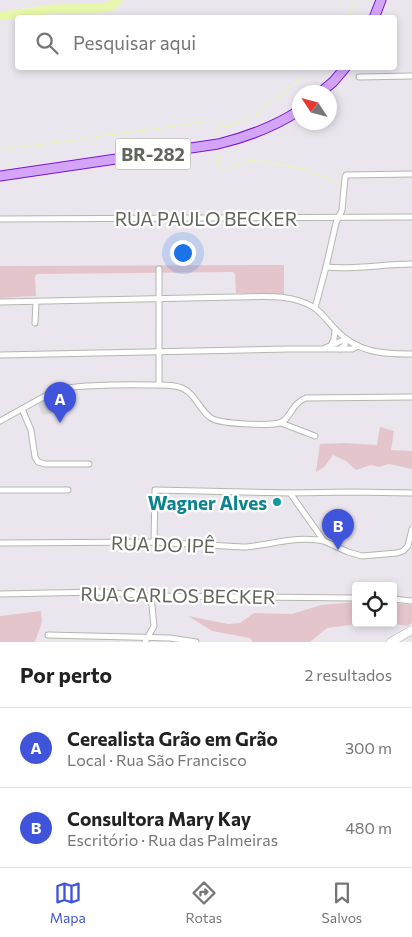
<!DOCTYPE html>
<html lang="pt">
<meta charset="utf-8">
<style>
:root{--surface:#fff;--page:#f6f6f6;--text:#222;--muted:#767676;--line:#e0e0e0;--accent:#4054db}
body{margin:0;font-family:Commissioner,sans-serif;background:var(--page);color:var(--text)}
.controls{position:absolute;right:15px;bottom:15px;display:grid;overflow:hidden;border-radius:5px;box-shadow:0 2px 8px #0003}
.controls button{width:45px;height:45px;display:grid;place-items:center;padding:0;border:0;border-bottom:1px solid var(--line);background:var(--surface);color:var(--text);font:25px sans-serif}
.compass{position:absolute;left:292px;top:85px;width:45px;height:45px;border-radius:50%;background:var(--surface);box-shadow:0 2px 8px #0003;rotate:306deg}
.you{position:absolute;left:182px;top:252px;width:18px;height:18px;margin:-12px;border:4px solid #fff;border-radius:50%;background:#1a73e8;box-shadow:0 0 0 8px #1a73e833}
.badge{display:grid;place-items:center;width:32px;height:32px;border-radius:50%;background:var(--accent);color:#fff;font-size:16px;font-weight:700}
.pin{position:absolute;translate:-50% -41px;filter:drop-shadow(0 1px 2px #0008)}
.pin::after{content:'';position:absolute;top:26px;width:18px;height:15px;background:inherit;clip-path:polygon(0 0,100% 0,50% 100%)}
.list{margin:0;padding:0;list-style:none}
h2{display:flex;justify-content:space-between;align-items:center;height:65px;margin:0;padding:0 20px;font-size:21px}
h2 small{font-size:16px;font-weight:400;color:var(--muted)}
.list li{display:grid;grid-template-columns:32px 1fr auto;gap:15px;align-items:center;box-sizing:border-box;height:80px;padding:0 20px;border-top:1px solid var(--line)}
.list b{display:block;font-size:19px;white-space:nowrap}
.list p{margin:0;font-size:16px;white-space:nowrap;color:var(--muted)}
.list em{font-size:16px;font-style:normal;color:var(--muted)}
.icon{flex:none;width:28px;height:28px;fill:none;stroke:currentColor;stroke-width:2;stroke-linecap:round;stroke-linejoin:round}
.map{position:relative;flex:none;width:412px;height:642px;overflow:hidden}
.search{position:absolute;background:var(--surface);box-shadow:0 2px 8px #0003;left:15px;right:15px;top:15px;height:55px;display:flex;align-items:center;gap:12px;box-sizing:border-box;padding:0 18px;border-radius:5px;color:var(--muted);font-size:19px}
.sheet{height:225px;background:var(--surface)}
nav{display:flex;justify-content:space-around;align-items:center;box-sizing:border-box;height:70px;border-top:1px solid var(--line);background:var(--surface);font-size:14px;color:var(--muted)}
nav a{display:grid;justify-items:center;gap:2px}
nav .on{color:var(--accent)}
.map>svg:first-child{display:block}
.industrial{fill:#dad8dd}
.green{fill:#e4c5cb}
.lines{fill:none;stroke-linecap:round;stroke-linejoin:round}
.stream{stroke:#e7f8ad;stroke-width:1}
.river{stroke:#e7f8ad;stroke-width:9}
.minor-casing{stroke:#b4b7b1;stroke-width:7}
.secondary-casing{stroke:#b4b7b0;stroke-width:9}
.trunk-casing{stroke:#7614e0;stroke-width:11}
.minor{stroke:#fff;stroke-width:5}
.secondary{stroke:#fff;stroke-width:8}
.trunk{stroke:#d4a4f6;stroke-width:9}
.culture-dot{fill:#0f9aa8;stroke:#fff;stroke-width:2}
.labels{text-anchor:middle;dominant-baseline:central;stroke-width:4.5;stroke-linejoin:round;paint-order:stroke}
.shield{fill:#fff;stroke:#91938e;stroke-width:1}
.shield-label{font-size:18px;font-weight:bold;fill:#62655d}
.street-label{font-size:19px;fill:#62655d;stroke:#fff}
.culture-label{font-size:19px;font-weight:bold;fill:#0d838f;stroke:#fff;text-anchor:end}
</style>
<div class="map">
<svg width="412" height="642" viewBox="0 0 412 642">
<rect width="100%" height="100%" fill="#ebe6ee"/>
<path class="industrial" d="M68,389L69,410L43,415L37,403Z"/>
<g class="green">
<path d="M284,265V294L236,293L235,274L233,272L37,274L35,277L36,296L0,298V266Z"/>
<path d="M380,427L394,431L391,450L412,451V469L389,464L379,467L371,465L356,470L346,461L333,455L324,467L316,472L320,444L345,443L377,445Z"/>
<path d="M356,602V623H364L327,628L310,642H253L250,638L212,631L188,616L228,624L240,623L254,613L292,614L321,605Z"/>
<path d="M393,603L412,605V623L407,626L388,623H393Z"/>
<path d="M41,611L42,622L35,642H0V616Z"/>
</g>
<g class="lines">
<g class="stream">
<path d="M349,18L354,0"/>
<path d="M219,138L216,131L220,124L226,127L253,117L304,76L312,68"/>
<path d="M0,150L211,121"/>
<path d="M219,154L218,165C229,173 239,162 251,160L306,169L341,184"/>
</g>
<path class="river" d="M0,16L25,13L52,9L100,8L111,6L118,0"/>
<g class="minor-casing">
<g id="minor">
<path d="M359,77L412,76"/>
<path d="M0,219L412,217"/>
<path d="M326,267L336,223L342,210L345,178L346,175L412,174"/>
<path d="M159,269V385"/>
<path d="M0,302L235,297C261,297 289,293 313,307C322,312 328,322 335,329C358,353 381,354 412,354"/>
<path d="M315,308L326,267C355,270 383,264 412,264"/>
<path d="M35,323L36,302"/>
<path d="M331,346L334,339L335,330"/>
<path d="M325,348L346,339"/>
<path d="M341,349H352L358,346"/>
<path d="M0,355L288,349H340L345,345L346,339"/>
<path d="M22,409L31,430L35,457L38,462L45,464H89"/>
<path d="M0,421L56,390C66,387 76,387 86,386C108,385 130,384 151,385C161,385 173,384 182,388C196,394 199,410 211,418C220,424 268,426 279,423C291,420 291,403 306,398L412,397"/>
<path d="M281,423L315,436"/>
<path d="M0,490H68"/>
<path d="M290,493L324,541L348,552L362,556L397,553L403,551L408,546L412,529"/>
<path d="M154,542L155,490L290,493L352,492L412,493"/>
<path d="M0,543L154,542L243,547C251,547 259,545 267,544C286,540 306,537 324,541"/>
<path d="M0,594L99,592L151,596L356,598"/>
<path d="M393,599L412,601"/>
<path d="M48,635L170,638L196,642"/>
<path d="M145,642L154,626L151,596"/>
</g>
</g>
<g class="secondary-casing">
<path id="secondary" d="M391,642L412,630"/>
</g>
<g class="trunk-casing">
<g id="trunk">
<path d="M374,18L381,0"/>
<path d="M321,92L333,82L345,68"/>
<path d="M0,176L218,144C247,137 274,127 300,110"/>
</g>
</g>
<use href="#minor" class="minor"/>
<use href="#secondary" class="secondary"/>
<use href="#trunk" class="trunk"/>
</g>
<circle class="culture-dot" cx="277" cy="502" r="5"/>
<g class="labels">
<rect class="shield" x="115.5" y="138.5" width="75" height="31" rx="4"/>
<g class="shield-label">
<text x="153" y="154">BR-282</text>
</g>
<g class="street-label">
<text x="206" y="218">RUA PAULO BECKER</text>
<text transform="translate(163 544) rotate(2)">RUA DO IPÊ</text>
<text transform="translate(178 595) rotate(1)">RUA CARLOS BECKER</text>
</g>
<g class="culture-label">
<text x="267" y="502">Wagner Alves</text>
</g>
</g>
</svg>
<div class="controls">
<button><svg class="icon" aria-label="locate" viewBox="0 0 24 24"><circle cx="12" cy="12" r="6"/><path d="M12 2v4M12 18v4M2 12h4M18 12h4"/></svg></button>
</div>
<svg class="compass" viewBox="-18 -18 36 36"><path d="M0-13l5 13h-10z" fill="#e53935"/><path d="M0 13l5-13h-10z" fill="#767676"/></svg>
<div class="you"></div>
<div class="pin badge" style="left:60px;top:423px">A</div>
<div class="pin badge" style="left:338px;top:550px">B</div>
<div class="search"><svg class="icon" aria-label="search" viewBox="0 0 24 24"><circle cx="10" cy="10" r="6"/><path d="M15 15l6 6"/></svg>Pesquisar aqui</div>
</div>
<section class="sheet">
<h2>Por perto<small>2 resultados</small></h2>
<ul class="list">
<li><span class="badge">A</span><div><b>Cerealista Grão em Grão</b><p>Local · Rua São Francisco</p></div><em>300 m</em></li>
<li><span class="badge">B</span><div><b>Consultora Mary Kay</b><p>Escritório · Rua das Palmeiras</p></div><em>480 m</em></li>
</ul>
</section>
<nav>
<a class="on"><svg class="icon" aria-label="map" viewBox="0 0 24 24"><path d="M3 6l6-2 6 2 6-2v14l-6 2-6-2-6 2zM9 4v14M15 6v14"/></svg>Mapa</a>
<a><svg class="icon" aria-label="directions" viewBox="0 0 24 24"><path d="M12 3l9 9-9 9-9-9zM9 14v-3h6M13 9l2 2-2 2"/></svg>Rotas</a>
<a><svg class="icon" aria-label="saved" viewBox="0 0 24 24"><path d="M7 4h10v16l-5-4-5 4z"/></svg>Salvos</a>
</nav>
